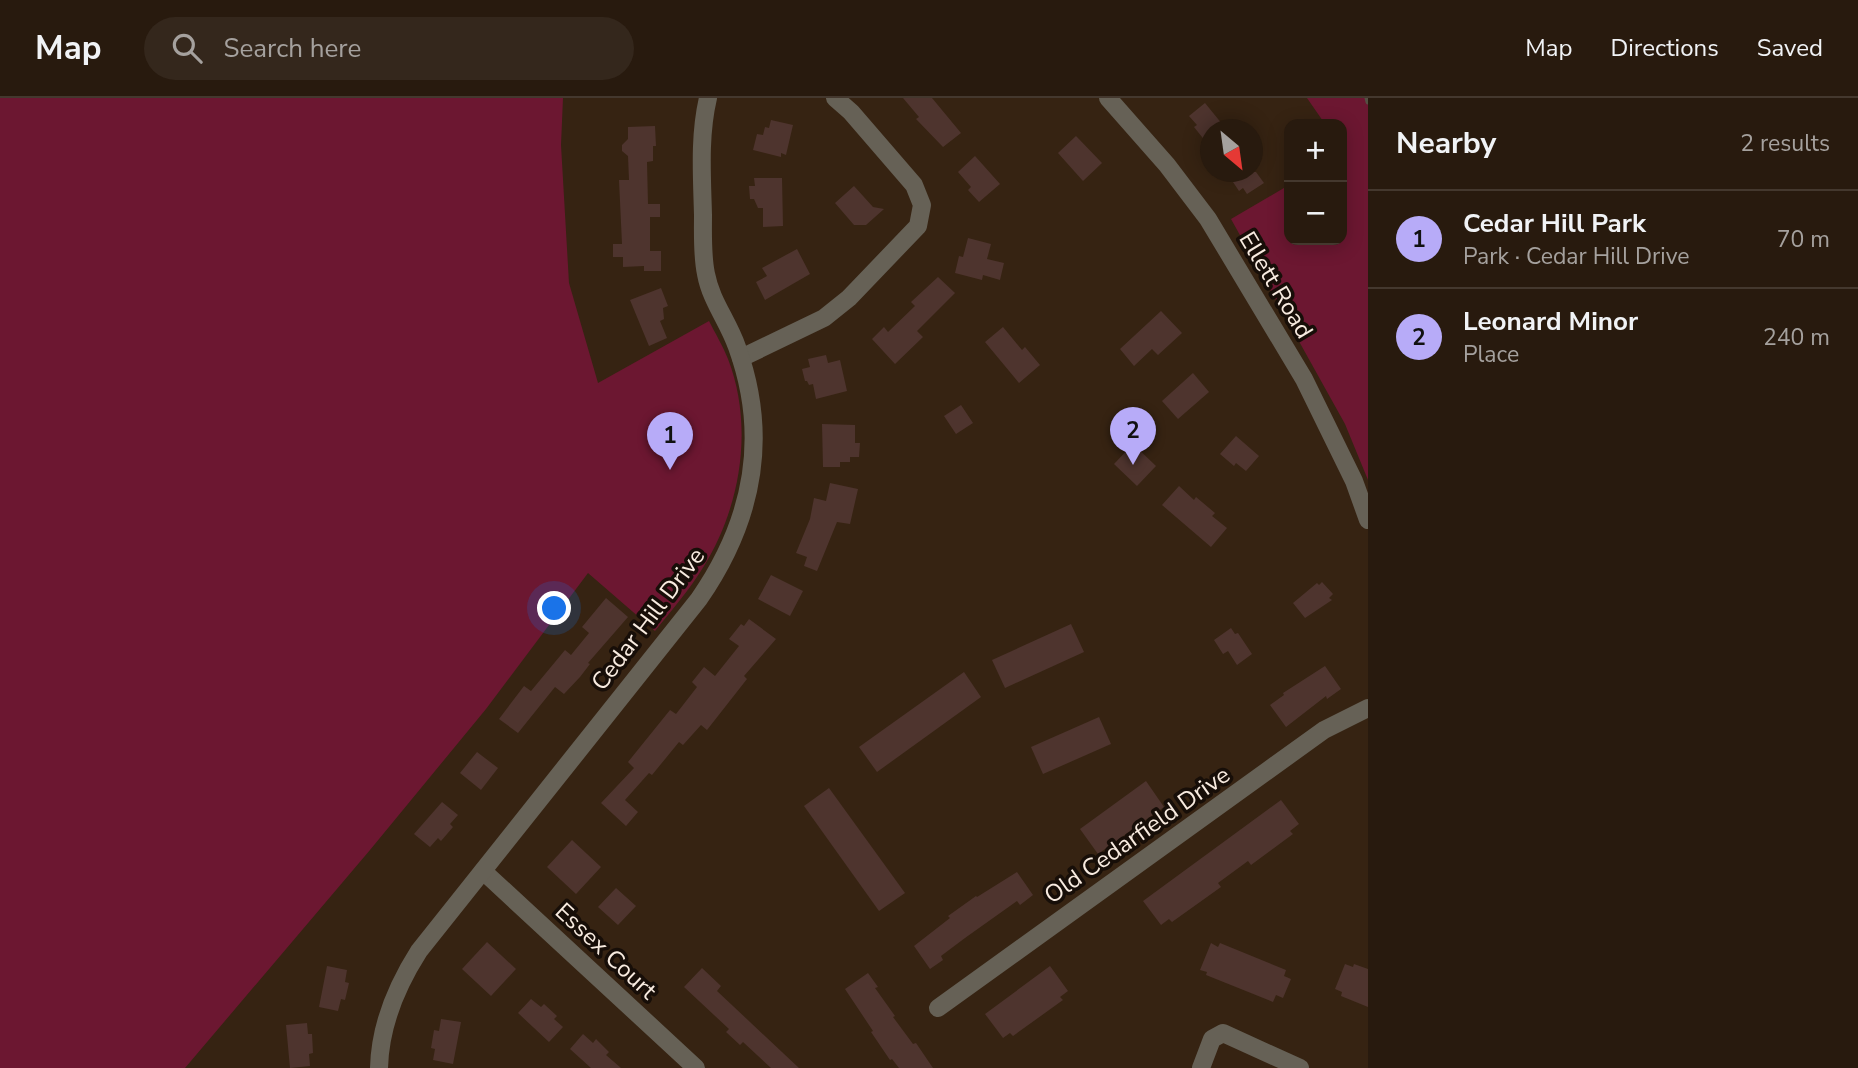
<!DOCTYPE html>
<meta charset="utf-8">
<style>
:root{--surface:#281a0e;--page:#34271c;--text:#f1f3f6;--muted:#a5a19e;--line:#44382e;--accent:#b7abf8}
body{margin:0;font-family:"Nunito Sans",sans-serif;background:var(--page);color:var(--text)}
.controls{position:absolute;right:21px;top:21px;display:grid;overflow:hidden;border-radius:14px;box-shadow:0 4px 18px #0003}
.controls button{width:63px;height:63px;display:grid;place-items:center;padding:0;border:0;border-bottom:2px solid var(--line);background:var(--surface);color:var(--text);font:35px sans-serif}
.compass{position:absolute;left:1200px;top:21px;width:63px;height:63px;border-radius:50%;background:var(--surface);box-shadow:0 4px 18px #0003;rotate:151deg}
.you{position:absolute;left:555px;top:511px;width:24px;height:24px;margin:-18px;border:5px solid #fff;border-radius:50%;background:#1a73e8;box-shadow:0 0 0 10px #1a73e833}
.badge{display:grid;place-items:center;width:46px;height:46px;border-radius:50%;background:var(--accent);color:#111;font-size:23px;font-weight:700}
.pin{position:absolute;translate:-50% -58px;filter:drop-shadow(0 2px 4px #0008)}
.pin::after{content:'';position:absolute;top:37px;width:24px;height:21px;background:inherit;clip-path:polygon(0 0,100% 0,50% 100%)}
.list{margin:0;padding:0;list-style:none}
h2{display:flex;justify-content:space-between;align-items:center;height:91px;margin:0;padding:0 28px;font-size:30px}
h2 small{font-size:23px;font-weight:400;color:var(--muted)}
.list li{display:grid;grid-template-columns:46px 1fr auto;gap:21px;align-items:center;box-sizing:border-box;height:98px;padding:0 28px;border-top:2px solid var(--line)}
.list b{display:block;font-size:26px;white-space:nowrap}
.list p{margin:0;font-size:23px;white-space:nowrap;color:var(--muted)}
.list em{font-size:23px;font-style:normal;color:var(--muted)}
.icon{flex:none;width:38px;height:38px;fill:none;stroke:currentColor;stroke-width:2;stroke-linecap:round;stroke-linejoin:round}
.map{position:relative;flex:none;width:1368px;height:970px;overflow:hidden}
header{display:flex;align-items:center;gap:42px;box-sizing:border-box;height:98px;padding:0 35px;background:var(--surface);border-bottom:2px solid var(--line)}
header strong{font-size:33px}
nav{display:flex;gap:38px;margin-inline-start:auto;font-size:24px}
.search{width:490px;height:63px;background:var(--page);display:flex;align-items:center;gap:18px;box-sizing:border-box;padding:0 24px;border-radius:38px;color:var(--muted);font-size:26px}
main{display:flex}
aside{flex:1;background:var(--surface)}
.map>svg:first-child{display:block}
.green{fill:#6c1731}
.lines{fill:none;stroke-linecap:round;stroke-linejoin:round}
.stream{stroke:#545043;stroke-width:5}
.building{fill:#4e342e}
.minor{stroke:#666156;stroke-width:18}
.labels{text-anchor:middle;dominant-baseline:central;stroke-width:7;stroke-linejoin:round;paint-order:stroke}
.street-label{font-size:24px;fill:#f8ebe0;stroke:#170e08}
</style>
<header>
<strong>Map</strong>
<div class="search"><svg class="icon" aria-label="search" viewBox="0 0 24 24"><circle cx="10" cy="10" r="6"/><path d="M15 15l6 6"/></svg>Search here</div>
<nav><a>Map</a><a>Directions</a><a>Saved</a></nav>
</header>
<main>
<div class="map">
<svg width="1368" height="970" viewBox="0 0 1368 970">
<rect width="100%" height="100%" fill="#362312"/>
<g class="green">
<path d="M0,0H563L561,47L569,185L598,285L709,223C715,235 723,248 728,261C754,328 741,408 704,468C690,491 672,512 655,533L588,475L486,611L370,752L185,970H0Z"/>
<path d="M1307,0H1368V382L1345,326L1231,121L1289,87V142H1342V56L1344,54L1342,50V26H1325Z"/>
</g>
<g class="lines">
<path class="stream" d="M1367,0L1368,4"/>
</g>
<g class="building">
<path d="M903,0H932L961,35L943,49L916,21L919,19Z"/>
<path d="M1205,5L1227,32H1210V49L1194,29L1197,27L1189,18Z"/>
<path d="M771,22L793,27L786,57L781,55V59L753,52L757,36L763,37L765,29L769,30Z"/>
<path d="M655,28L656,48H653V63L647,64L648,106H660V119H650V153H661V173H644V168L623,169V159H613V146H622L619,82H629L628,58L622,53V47L628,41V29Z"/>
<path d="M1076,38L1102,65L1083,83L1058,55Z"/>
<path d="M975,58L1000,86L979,104L968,92L971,89L958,74Z"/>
<path d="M1236,74H1256L1264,85L1247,96L1243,90L1239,93L1229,78Z"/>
<path d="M754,80H782L783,128L763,129V110H758L754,101H750L749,88H755Z"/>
<path d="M854,88L873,109L884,111L866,127H854L835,105Z"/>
<path d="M968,140L991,146L987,161L1004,165L1000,182L983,177L982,182L955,175L959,158L963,159Z"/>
<path d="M797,151L810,176L765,202L756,184L767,178L762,170Z"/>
<path d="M938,179L955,195L917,233L923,239L895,266L872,241L884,229L888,234L915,208L911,204Z"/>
<path d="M661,190L668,208L663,210L664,221L660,223L667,240L649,248L630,202Z"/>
<path d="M1161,213L1182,235L1158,257L1152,251L1134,268L1120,251Z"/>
<path d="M1003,229L1022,252L1025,249L1040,267L1019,285L985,244Z"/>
<path d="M826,257L828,265L840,262L847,293L816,301L813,286L809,287L807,283H805L802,271L810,269L808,261Z"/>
<path d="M1193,275L1209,294L1178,321L1162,303Z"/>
<path d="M961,307L973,325L956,336L944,318Z"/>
<path d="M822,326L855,327V345H860L859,359H850V364H840V369H823Z"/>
<path d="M1236,338L1259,358L1246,373L1236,365L1234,368L1220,356Z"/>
<path d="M1133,346L1156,368L1137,388L1114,366Z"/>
<path d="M830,385L858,391L850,426L837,424L817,473L804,468L807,459L796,455L810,421L814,400L826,403Z"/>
<path d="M1179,388L1194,402L1196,399L1215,415L1212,418L1227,430L1211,449L1162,407Z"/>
<path d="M771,477L803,493L790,518L758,501Z"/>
<path d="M1322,484L1333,496L1329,500L1332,502L1305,520L1293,505L1317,485L1319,487Z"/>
<path d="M606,500L628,519L588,565L590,566L580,579L564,596L555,589L518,635L499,621L524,588L531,593L565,552L571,557L589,535L582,529Z"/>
<path d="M749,521L776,541L744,578L747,581L707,632L701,627L683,647L679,644L652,677L649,675L625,702L638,714L626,728L601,705L634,670L628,664L670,612L676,616L697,589L692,584L704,569L715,578L739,548L729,541L741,526L744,528Z"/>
<path d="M1071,526L1084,554L1005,590L992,562Z"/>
<path d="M1231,530L1235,536L1238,535L1252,556L1237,567L1228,553L1223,556L1214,542Z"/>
<path d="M1325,568L1341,591L1327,601L1326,598L1286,629L1270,607L1284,597L1283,595Z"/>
<path d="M964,574L981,599L877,674L859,649Z"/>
<path d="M1099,619L1111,646L1043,676L1031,649Z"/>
<path d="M477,654L498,670L481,692L460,675Z"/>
<path d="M1146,683L1164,709L1098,756L1080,731Z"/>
<path d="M829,690L905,795L879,813L804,708Z"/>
<path d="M1281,702L1299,726L1290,733L1293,736L1251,767L1248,763L1218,785L1221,789L1172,824L1169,821L1161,827L1143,803Z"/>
<path d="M442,704L458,717L450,726L453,729L441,743L438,740L430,749L414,736Z"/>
<path d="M572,742L601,769L576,796L547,769Z"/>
<path d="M1017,774L1033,797L1020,807L1017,803L965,840L941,858L943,862L930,871L914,848L950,820L948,818L976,798L977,799Z"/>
<path d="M616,790L636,808L618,827L598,809Z"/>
<path d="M487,844L516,871L491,898L462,871Z"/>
<path d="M1211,845L1218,849L1220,845L1286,872L1284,878L1291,881L1283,900L1276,897L1273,904L1206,877L1207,874L1200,872Z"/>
<path d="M1345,866L1353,869L1354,866L1368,871V909L1341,898L1342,894L1335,891Z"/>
<path d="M327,868L347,872L345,884L349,885L345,902L341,901L338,913L319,909Z"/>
<path d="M1050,868L1068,893L1060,899L1063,902L1013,938L1010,935L1003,940L985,916Z"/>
<path d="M702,870L721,888L717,893L799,970H771L743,944L740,947L726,934L729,931L684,889Z"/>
<path d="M868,875L878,889L875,890L895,918L893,919L913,946L916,945L933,970H899L892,961L890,962L871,934L873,933L845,891Z"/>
<path d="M531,901L541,909L544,906L557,918L554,921L563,929L549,944L518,915Z"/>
<path d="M441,921L461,924L453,966L433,962L435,951L431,950L434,932L439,933Z"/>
<path d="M307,925L308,936H312L313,955L309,956L310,968L290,970L286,927Z"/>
<path d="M583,936L593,945L596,941L609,954L606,957L621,970H591L570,951Z"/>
</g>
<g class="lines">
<g class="minor">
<path d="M1108,0L1167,67L1208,121L1304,281L1354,383L1368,422"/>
<path d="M741,260L824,220L849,200L918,128L922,107L914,87L851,14L835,0"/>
<path d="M483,773L696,970"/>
<path d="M938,910L1324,632L1368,610"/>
<path d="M379,970C380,927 396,889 419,853L699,501C753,423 770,340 737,249C728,223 711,203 706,176C702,157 703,136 703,117C702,78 699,38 708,0"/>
<path d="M1201,970L1212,941L1223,935L1300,970"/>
</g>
</g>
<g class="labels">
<g class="street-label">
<text transform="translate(1276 187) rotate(59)">Ellett Road</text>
<text transform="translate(648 521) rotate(-53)">Cedar Hill Drive</text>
<text transform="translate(1137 737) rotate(-35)">Old Cedarfield Drive</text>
<text transform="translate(606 853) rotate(43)">Essex Court</text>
</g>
</g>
</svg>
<div class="controls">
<button>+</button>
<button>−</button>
</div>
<svg class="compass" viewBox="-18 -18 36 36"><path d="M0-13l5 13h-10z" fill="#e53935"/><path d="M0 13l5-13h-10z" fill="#a5a19e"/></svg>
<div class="you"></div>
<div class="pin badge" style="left:670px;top:372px">1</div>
<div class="pin badge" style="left:1133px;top:367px">2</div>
</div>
<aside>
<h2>Nearby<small>2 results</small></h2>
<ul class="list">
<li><span class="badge">1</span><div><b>Cedar Hill Park</b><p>Park · Cedar Hill Drive</p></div><em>70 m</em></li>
<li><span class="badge">2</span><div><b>Leonard Minor</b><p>Place</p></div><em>240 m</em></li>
</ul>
</aside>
</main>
